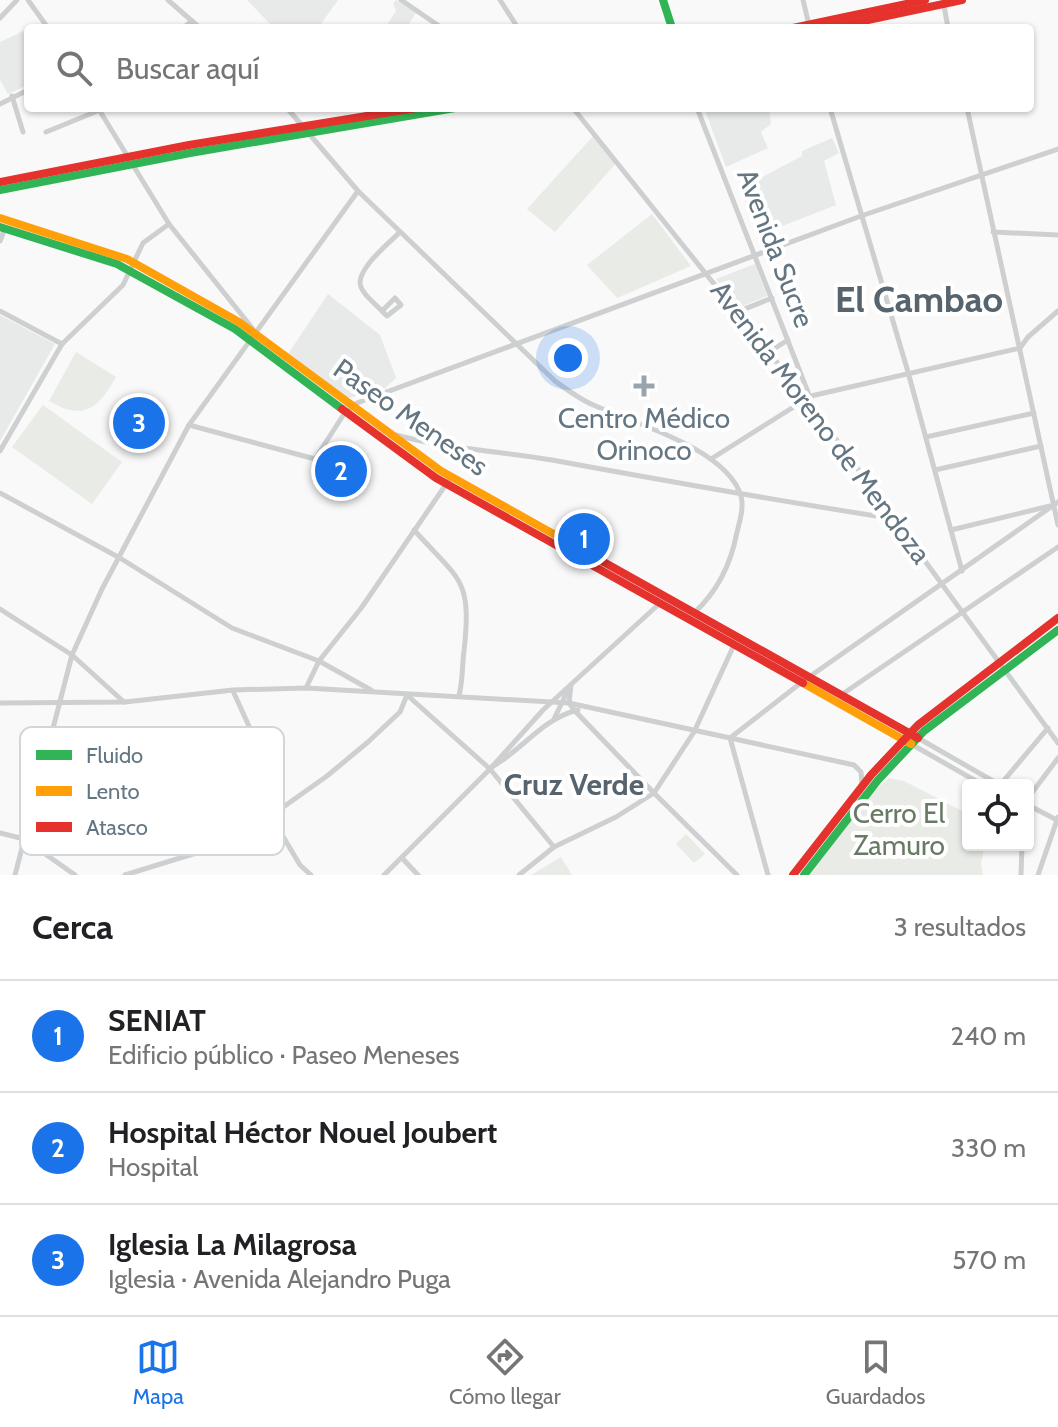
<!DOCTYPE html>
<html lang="es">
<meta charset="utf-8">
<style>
:root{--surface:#fff;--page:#f6f6f6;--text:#202124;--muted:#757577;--line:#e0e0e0;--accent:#1a73e8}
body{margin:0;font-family:Cabin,sans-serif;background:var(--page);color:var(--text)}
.controls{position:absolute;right:24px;bottom:24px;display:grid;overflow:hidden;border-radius:8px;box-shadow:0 2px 6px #0004}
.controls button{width:72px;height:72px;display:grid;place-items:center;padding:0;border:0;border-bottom:2px solid var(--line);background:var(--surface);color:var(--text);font:40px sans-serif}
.you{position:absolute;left:568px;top:358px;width:28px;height:28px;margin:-20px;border:6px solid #fff;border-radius:50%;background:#1a73e8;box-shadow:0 0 0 12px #1a73e833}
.badge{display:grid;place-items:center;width:52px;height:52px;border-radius:50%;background:var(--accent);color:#fff;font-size:26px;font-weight:700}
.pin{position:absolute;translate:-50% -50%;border:4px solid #fff;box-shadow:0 2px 8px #0006}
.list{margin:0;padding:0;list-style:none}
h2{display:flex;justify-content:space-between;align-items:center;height:104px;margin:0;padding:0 32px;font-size:34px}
h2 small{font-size:26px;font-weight:400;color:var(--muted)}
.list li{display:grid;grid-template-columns:52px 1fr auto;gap:24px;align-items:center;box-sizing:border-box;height:112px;padding:0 32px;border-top:2px solid var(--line)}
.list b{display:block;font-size:30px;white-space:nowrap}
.list p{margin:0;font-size:26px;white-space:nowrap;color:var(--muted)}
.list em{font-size:26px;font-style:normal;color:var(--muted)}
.icon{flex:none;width:44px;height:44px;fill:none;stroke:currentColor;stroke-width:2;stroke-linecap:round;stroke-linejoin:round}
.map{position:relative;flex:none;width:1058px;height:875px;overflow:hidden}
.search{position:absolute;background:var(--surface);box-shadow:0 2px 6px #0004;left:24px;right:24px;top:24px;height:88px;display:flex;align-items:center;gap:20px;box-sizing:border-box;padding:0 28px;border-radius:8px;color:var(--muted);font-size:30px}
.sheet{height:440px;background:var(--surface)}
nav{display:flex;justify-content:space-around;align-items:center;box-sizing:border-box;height:112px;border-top:2px solid var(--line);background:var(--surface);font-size:22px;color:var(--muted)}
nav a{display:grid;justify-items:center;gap:4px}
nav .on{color:var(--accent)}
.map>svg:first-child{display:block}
.built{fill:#e8e9e9}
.green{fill:#e8ebe6}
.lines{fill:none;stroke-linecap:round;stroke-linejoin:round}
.street{stroke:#cecfd0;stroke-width:5}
.fast{stroke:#30b455;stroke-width:8}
.slow{stroke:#ff9f0a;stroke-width:8}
.jam{stroke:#e5322d;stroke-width:8}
.poi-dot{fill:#99a4ac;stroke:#fff;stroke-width:3}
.labels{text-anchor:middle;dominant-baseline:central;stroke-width:8;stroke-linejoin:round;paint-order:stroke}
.street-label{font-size:28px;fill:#657683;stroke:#fff}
.poi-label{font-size:28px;fill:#657683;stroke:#fff}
.park-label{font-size:28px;fill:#687a64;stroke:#fff}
.neighbourhood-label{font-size:30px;font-weight:bold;fill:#57646e;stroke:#fff}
.district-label{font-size:36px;font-weight:bold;fill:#57646e;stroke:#fff}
.key{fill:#fff;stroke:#d1d6da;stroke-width:2}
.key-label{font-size:22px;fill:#657683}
</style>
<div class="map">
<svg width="1058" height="875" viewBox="0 0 1058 875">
<rect width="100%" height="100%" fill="#f9f9f9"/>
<g class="built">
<path d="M247,0H338L318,28L309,24L306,28H274Z"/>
<path d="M396,0L416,13L406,28H385L396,11L393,3Z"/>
<path d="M28,29V85L8,94L0,80V42Z"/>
<path d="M704,108H769L771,124L761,132L768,148L726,167Z"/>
<path d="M832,138L839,153L824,161L836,205L767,232L750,211L739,189L802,156V151Z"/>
<path d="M755,264L767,296L738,308L716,279Z"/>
<path d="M328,294L380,335L396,378L384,389L348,398L288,354Z"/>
<path d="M0,315L55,344L0,441Z"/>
</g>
<g class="green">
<path d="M595,134L617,162L555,232L527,209Z"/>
<path d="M652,214L691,266L617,298L587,265Z"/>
<path d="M76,352L116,377C98,409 83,421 49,401Z"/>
<path d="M43,405L122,462L92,504L12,447Z"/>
<path d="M889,778L904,781L968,814V845H985L981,863L983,875H806L867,796Z"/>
<path d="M686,834L705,854L694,863L676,844Z"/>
<path d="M561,857L572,875H531Z"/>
</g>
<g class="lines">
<g class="street">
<path d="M28,0L48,28"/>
<path d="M168,0L200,28"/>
<path d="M401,0L442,28"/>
<path d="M500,0L518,28"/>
<path d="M803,0L809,25"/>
<path d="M943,0L948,28"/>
<path d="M0,18L17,0"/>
<path d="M183,28L192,21"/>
<path d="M12,96L23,132"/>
<path d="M0,104L28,90"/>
<path d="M98,108L169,224L253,329"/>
<path d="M287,108L358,191L555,381C566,389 578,398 591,404C632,423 727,448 741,496C744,507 740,521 737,532C731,564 718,591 694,613"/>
<path d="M573,108L811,405L1058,743"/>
<path d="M697,108L811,400"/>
<path d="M830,108L908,372L962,571"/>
<path d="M967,108L1058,525"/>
<path d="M38,109L42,108"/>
<path d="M46,132L100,110"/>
<path d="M993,232L1058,235"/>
<path d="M0,241L5,228"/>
<path d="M395,298L401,305L387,316L382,311Z"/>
<path d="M0,311L62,344"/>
<path d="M382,311C376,304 364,296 361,287C354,271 389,243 400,232"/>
<path d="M737,312L772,298"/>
<path d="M769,352L788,340"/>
<path d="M189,425L315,459L344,414L357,403L861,216L1058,149"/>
<path d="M396,435C447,449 500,451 552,460C666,481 780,501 895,519"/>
<path d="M926,437L1034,413"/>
<path d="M0,451L62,344L123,285L143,243L169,224"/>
<path d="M711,459L811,396L1020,348L1028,337L1058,311"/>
<path d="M935,470L1041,446"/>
<path d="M0,493L120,558L232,628L319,661L371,690"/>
<path d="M414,530C460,581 472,578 464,651C462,665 463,681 459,695"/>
<path d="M951,530L1050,506"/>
<path d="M0,609L72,655L124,702"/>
<path d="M571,685L569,703L575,711L654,793L737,875"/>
<path d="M306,688L319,661L362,607L451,477"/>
<path d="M233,691L259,748L274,798L278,828L300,865L311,875"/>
<path d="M841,695L1058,547"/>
<path d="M0,703L125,702L233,690L306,688L569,703L854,765L861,772L862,785"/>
<path d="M554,719L567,692"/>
<path d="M918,738L1000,785"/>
<path d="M911,744L983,785"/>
<path d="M490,768C522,751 541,719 578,710"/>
<path d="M1000,785L1048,728"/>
<path d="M1028,798L1058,758"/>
<path d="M1028,805L1057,820"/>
<path d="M0,833L24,839L75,875"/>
<path d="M402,858L418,875"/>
<path d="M15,875L72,655L102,589L189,425L358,191"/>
<path d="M125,875L219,846L258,825L327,776L368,742L400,712L407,695L490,769L554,847"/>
<path d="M384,875L490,769L543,710L659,604"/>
<path d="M519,875L554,847L616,817L654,793L694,732L734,645"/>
<path d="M768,875L730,738L802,682L1058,502"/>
<path d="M1021,875L1022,845"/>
<path d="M1038,875L1058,817"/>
</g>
<g class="fast">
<path d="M663,0L672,28"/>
<path d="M0,190L190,153L455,108"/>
<path d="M0,227L117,264L235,329L342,409"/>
<path d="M804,875L878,780L924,731L1058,630"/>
</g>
<g class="slow">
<path d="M0,218L127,259L239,322L441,471L591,555"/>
<path d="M803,683L911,744"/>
</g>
<g class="jam">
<path d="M793,28L925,0"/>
<path d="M830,28L962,0"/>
<path d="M0,182L189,145L416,108"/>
<path d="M342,409L436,478L803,683"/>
<path d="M591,555L918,738"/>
<path d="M793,875L871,775L918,725L1058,618"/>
</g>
</g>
<path class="poi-dot" d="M640 374h8v8h8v8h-8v8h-8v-8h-8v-8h8z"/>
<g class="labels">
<g class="street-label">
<text transform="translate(776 248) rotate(69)">Avenida Sucre</text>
<text transform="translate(411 417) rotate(35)">Paseo Meneses</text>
<text transform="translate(821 422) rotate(53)">Avenida Moreno de Mendoza</text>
</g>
<g class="poi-label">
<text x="644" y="418">Centro Médico<tspan x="644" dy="32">Orinoco</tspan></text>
</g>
<g class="park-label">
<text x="899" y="813">Cerro El<tspan x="899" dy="32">Zamuro</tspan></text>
</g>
<g class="neighbourhood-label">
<text x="574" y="784">Cruz Verde</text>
</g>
<g class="district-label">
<text x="919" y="299">El Cambao</text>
</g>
</g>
<rect x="20" y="727" width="264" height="128" rx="12" class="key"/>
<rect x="36" y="750" width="36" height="10" fill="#30b455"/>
<rect x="36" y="786" width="36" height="10" fill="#ff9f0a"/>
<rect x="36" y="822" width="36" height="10" fill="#e5322d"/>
<g class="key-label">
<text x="86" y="763">Fluido</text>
<text x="86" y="799">Lento</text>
<text x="86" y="835">Atasco</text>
</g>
</svg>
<div class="controls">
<button><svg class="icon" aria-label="locate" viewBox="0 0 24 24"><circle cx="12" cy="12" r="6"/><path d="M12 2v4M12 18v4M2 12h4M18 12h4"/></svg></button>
</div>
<div class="you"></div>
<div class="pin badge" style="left:584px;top:539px">1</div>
<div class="pin badge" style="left:341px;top:471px">2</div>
<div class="pin badge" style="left:139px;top:423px">3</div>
<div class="search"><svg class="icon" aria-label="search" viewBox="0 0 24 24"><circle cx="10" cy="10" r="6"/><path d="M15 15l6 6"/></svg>Buscar aquí</div>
</div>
<section class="sheet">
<h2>Cerca<small>3 resultados</small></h2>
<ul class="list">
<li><span class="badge">1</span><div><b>SENIAT</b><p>Edificio público · Paseo Meneses</p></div><em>240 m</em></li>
<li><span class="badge">2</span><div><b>Hospital Héctor Nouel Joubert</b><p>Hospital</p></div><em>330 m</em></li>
<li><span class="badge">3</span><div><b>Iglesia La Milagrosa</b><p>Iglesia · Avenida Alejandro Puga</p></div><em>570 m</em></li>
</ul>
</section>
<nav>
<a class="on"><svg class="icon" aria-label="map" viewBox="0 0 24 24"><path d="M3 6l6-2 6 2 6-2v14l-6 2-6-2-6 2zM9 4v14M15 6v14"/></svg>Mapa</a>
<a><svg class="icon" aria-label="directions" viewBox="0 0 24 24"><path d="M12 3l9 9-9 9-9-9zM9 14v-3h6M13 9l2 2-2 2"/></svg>Cómo llegar</a>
<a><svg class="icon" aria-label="saved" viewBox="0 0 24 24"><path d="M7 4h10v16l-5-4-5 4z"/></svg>Guardados</a>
</nav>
